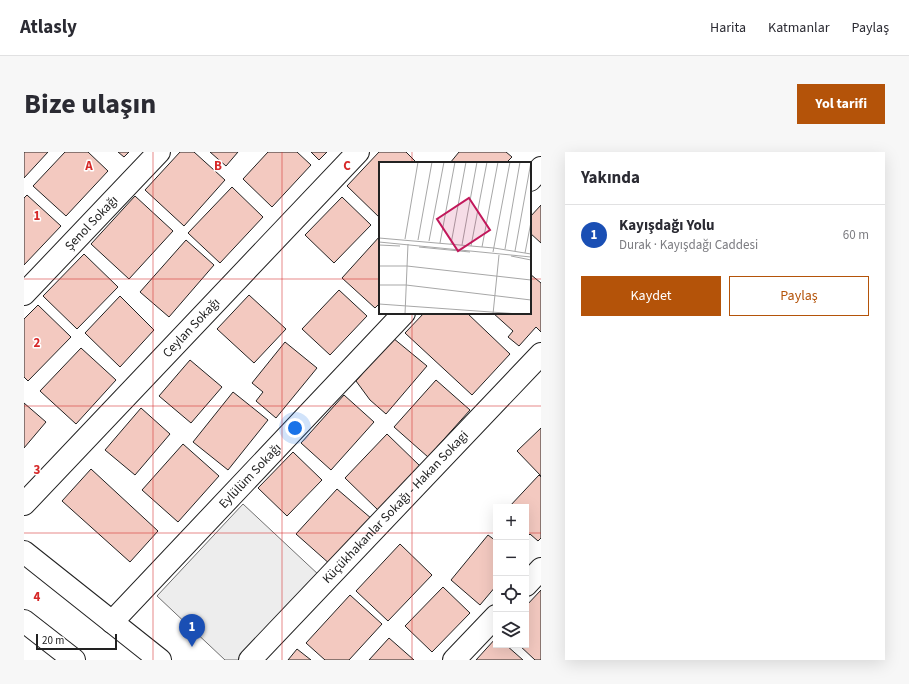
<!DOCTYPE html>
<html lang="tr">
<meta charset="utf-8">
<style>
:root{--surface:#fff;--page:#f7f7f7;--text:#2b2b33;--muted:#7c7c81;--line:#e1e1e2;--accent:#b45309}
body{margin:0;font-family:"Source Sans 3",sans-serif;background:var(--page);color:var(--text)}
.controls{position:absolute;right:12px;bottom:12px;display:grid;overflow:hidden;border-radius:0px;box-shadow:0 4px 16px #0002}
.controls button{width:36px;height:36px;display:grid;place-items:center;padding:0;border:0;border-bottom:1px solid var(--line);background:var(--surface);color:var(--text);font:20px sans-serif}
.scale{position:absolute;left:12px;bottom:10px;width:81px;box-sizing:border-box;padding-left:4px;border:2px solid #222;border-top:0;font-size:11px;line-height:14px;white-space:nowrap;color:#222;-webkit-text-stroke:3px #fff;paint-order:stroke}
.you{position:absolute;left:271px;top:276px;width:14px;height:14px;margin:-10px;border:3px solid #fff;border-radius:50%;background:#1a73e8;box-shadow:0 0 0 6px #1a73e833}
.badge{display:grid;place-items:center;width:26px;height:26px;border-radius:50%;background:var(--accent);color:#fff;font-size:13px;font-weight:700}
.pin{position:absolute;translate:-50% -33px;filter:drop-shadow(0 1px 2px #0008)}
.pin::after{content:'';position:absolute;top:21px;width:14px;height:12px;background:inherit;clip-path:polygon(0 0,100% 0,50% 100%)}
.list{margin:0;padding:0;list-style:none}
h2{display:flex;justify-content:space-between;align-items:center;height:52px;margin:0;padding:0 16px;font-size:17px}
h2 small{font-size:13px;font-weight:400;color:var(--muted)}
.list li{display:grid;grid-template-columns:26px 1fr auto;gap:12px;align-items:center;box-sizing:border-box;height:60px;padding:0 16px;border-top:1px solid var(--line)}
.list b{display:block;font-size:15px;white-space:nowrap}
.list p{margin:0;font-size:13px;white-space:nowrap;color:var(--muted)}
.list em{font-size:13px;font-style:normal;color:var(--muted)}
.actions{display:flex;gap:8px;padding:12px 16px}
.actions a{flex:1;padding:9px 0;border:1px solid var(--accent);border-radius:0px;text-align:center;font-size:14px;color:var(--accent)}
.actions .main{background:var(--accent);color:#fff}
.icon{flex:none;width:22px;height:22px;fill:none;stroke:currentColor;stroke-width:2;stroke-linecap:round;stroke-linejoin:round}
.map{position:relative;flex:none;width:517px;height:508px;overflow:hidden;border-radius:0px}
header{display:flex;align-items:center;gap:24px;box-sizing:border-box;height:56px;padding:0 20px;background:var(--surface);border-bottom:1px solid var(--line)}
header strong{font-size:19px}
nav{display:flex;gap:22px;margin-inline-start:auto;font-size:14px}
.intro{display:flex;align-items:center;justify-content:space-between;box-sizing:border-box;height:96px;padding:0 24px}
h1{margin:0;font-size:28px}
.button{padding:10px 18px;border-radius:0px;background:var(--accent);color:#fff;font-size:14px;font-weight:700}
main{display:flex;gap:24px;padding:0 24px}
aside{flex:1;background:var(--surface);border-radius:0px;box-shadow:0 4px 16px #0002}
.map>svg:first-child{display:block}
.parking{fill:#ededed;stroke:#6f6f6f}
.building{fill:#f3c9c0;stroke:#222}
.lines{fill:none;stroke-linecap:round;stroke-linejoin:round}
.minor-casing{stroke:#222;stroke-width:24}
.primary-casing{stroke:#222;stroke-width:24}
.minor{stroke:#fff;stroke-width:22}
.primary{stroke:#fff;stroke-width:22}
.grid{fill:none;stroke:#d62828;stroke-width:1;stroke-opacity:0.55}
.labels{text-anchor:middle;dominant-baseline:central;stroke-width:3;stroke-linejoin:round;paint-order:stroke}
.street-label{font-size:13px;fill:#222;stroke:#fff}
.inset-road{fill:none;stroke:#a7a7a7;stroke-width:1}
.view{fill:#c2185b;fill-opacity:0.15;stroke:#c2185b;stroke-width:2}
.inset-edge{fill:none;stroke:#222;stroke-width:2}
.grid-label{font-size:13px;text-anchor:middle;font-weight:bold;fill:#d62828;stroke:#fff;stroke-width:3;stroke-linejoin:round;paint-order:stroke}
</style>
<header>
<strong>Atlasly</strong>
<nav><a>Harita</a><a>Katmanlar</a><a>Paylaş</a></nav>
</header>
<div class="intro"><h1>Bize ulaşın</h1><a class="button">Yol tarifi</a></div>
<main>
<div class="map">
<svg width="517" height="508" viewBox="0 0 517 508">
<rect width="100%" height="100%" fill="#fff"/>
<path class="parking" d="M219,352L296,424L218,508H201L133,444Z"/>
<g class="building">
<path d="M0,0H24L0,26Z"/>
<path d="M41,0H64L84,19L42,64L9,34Z"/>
<path d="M94,0H105L100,5Z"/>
<path d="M156,0H170L201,28L160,74L121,38Z"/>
<path d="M186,0H214L202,14Z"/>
<path d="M244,0H273L287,13L248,55L219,27Z"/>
<path d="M287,0H303L295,8Z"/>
<path d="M355,0H382L393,11H356V66L323,34Z"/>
<path d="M435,0H482L488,5L482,11H426Z"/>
<path d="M208,35L239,65L196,111L164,81Z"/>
<path d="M3,43L37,74L0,113V46Z"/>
<path d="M111,44L149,79L105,127L67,92Z"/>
<path d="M318,45L347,73L310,111L281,83Z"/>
<path d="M517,53V91L506,81V65Z"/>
<path d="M356,84V151L351,156L318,126Z"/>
<path d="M162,88L190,113L145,165L116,140Z"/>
<path d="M60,102L94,135L53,177L19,144Z"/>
<path d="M506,122L517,131V180L512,175L495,194L484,185L489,179L469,161H506Z"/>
<path d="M315,138L343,164L306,203L278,177Z"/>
<path d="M225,143L262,177L230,211L193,177Z"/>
<path d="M96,144L130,178L96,215L61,181Z"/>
<path d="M14,153L47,185L4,229L0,225V167Z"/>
<path d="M400,161H443L486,202L448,243L381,181Z"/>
<path d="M369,186L403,214L362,262L346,248L332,229Z"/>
<path d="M261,190L293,216L252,266L232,249L239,240L228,231Z"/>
<path d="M57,196L92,228L52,272L16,239Z"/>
<path d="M166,208L198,235L167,271L135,244Z"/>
<path d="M412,228L446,258L404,305L370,275Z"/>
<path d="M209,240L244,268L204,318L169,290Z"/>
<path d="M320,243L350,270L307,318L277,291Z"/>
<path d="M0,251L22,270L0,296Z"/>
<path d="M117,256L146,282L111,323L81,298Z"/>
<path d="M517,276V324L493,299Z"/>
<path d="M363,282L396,314L354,358L321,326Z"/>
<path d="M159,292L195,324L154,370L118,338Z"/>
<path d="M269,300L298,328L263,364L234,336Z"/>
<path d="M67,317L134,379L106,410L38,349Z"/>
<path d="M515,323L517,325V386L514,389L506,382L502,386V355H485Z"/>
<path d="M313,337L348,367L307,413L272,382Z"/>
<path d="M464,383L472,389V434L456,453L427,428Z"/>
<path d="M376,392L408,423L364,469L332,439Z"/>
<path d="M419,435L446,461L408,500L381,474Z"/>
<path d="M517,438V508H511L495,493H502V454Z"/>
<path d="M326,443L358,472L325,508H301L282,491Z"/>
<path d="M365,486L390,508H345Z"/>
<path d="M472,486V493H482L499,508H452Z"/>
<path d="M273,497L287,508H264Z"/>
</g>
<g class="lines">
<g class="minor-casing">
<g id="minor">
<path d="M506,28L517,16"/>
<path id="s1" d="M0,142L135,0"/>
<path id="s2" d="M0,352L334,0"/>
<path d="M502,433L517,417"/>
<path id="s3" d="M88,470L380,161"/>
<path id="s4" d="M226,508L517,202"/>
<path d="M430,508L472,464"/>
</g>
</g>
<g class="primary-casing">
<g id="primary">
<path d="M0,400L136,508"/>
<path d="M0,469L50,508"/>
</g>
</g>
<use href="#minor" class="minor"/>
<use href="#primary" class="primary"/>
</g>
<path class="grid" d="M129,0V508M258,0V508M388,0V11M0,127H356M506,127H517M388,161V508M0,254H517M0,381H472M502,381H517"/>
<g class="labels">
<g class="street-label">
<text stroke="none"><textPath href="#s1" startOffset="98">Şenol Sokağı</textPath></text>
<text stroke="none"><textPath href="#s2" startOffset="243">Ceylan Sokağı</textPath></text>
<text stroke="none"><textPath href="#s3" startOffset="201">Eylülüm Sokağı</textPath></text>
<text stroke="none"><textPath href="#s4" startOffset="211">Küçükhakanlar Sokağı - Hakan Sokagi</textPath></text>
</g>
</g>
<g transform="translate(355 10)">
<rect width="152" height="152" fill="#fff"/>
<path class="inset-road" d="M0,76L115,86L152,92M26,77L39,0M39,78L53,0M50,79L65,0M0,80L152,95M61,81L76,0M72,82L87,0M0,83L21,84M83,83L98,0M92,84L108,0M40,85L91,90M103,85L119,0M126,87L141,0M136,89L152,0M114,90L131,0M146,91L152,60M132,94L152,98M0,104H28L152,118M0,123H27L152,138M0,142L140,152M26,152L29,82M114,152L120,93"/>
<path class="view" d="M90,36L111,68L79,89L58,57Z"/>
<rect width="152" height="152" class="inset-edge"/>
</g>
<g class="grid-label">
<text x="65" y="18">A</text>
<text x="194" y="18">B</text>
<text x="323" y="18">C</text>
<text x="13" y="68">1</text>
<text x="13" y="195">2</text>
<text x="13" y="322">3</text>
<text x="13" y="449">4</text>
</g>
</svg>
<div class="controls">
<button>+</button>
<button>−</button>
<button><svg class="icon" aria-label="locate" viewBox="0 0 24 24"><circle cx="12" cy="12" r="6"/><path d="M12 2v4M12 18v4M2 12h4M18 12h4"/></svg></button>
<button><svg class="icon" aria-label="layers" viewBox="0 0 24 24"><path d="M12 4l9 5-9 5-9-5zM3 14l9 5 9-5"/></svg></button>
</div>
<div class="scale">20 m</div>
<div class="you"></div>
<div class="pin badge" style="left:168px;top:495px;background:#1a4fb4">1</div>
</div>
<aside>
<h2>Yakında<small></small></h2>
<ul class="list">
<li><span class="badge" style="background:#1a4fb4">1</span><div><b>Kayışdağı Yolu</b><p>Durak · Kayışdağı Caddesi</p></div><em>60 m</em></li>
</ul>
<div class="actions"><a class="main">Kaydet</a><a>Paylaş</a></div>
</aside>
</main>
